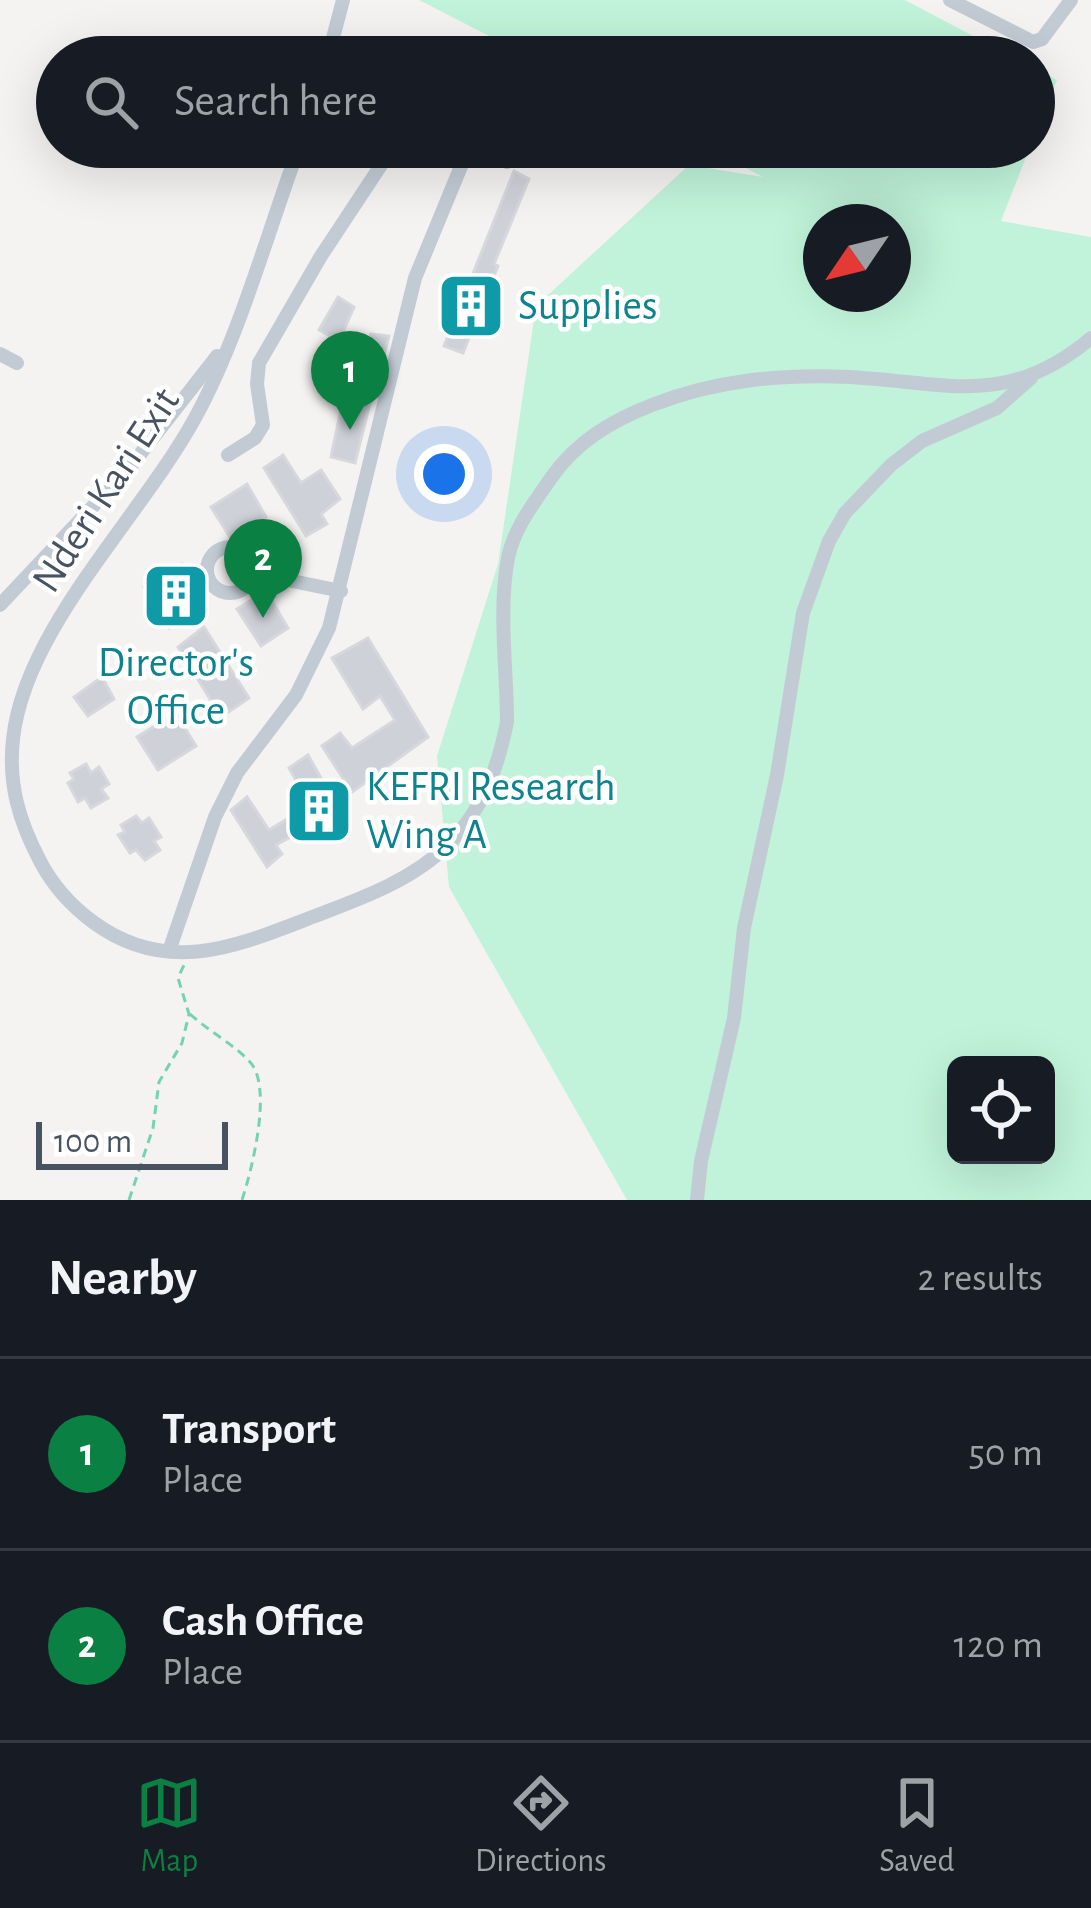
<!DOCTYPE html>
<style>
:root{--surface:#171b24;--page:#20242c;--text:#f1f3f6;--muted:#9ea1a6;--line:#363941;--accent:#0b8043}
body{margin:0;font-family:"Alegreya Sans",sans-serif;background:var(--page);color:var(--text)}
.controls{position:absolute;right:36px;bottom:36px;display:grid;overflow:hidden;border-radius:18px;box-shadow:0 12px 48px #0002}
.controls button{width:108px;height:108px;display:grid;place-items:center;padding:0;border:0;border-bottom:3px solid var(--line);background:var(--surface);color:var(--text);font:60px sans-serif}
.compass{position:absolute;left:803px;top:204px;width:108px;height:108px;border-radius:50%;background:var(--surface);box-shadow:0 12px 48px #0002;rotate:235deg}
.scale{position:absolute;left:36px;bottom:30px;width:192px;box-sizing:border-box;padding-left:12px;border:6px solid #485362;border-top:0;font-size:33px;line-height:42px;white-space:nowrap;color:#485362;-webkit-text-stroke:9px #fff;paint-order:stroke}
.you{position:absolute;left:444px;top:474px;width:42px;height:42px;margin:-30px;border:9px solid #fff;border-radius:50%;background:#1a73e8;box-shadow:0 0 0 18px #1a73e833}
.badge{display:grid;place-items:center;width:78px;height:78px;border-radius:50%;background:var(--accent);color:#fff;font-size:39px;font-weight:700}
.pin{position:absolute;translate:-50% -99px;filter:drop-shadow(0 3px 6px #0008)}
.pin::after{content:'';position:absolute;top:63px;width:42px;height:36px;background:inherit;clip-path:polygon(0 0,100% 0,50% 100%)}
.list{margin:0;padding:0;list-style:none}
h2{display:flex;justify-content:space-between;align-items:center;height:156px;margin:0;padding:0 48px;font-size:51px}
h2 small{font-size:39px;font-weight:400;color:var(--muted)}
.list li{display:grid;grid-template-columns:78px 1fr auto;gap:36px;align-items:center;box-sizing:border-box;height:192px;padding:0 48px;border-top:3px solid var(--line)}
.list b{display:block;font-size:45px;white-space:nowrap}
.list p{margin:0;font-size:39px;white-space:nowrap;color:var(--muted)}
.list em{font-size:39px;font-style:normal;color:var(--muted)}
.icon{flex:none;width:66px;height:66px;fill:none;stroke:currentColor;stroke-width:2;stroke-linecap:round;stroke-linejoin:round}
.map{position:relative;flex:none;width:1091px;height:1200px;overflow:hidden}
.search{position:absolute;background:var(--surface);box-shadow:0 12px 48px #0002;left:36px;right:36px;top:36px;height:132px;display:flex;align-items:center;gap:30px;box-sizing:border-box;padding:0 42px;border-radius:66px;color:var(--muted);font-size:45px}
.sheet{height:540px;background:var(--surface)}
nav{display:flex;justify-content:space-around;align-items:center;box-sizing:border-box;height:168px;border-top:3px solid var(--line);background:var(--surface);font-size:33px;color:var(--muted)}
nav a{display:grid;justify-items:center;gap:6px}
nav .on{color:var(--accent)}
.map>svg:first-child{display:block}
.green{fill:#c0f3d9;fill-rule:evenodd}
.building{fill:#ced1d8;stroke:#d6d8de;stroke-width:3}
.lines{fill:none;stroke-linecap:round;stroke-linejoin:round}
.path{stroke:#74d4af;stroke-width:3;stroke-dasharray:9 6;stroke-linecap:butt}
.minor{stroke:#c2cbd4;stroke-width:14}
.labels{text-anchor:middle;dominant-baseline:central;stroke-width:9;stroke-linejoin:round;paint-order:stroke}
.culture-label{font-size:42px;fill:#0d838f;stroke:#fff;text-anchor:start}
.street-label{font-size:42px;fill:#485362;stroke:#fff}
</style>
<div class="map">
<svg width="1091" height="1200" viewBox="0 0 1091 1200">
<rect width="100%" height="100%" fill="#f5f3f2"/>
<g class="green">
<path d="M419,0H905L1013,57H530Z"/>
<path d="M1034,68L1057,80L1034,138Z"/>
<path d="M706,147H1030L1001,221L1091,237V1200H627L449,887L437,756L498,564L536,306L689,165L763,177ZM821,222H893V294H821ZM956,1065H1046V1155H956Z"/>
</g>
<g class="building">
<path d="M514,171L529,179L494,264L498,266L463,353L444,346Z"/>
<path d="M338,297L354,307L339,341L319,330Z"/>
<path d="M371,334L389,336L376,385L360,381Z"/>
<path d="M344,395L370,403L355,463L331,457Z"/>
<path d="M283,455L301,483L321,470L340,499L321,514L327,524L306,536L264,468Z"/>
<path d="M247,484L266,517L231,539L211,507Z"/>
<path d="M182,564L207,604L169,628L144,587Z"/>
<path d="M266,591L288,628L261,646L237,609Z"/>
<path d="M204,627L249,698L221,717L178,647Z"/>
<path d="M368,638L428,737L352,792L322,746L340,733L352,748L395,720L380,696L363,709L332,658Z"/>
<path d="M102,677L114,699L88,716L74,697Z"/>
<path d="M176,713L196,746L158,770L137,737Z"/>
<path d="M308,755L343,817L324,830L318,822L276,845L282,854L267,867L231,810L247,797L269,830L310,805L289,768Z"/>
<path d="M86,764L91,773L99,767L109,784L101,789L108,798L91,808L85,798L78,802L68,783L74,779L70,773Z"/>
<path d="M136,816L142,823L149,818L161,837L154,841L160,850L145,860L136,850L130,853L118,835L125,832L121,825Z"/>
</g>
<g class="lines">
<g class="path">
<path d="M190,1014C207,1030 236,1046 250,1062C273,1087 252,1169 242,1200"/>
<path d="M129,1200L153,1128L159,1082L182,1043L189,1014L178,978L184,965"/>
</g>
<g class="minor">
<path d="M950,0L1033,42L1042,39L1071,0"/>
<path d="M328,57L343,0"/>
<path d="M299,147C267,234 239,338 195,418C141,517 25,628 13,739C8,784 19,821 40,861C53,886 70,905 93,922C168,977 237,946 315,916C363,898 413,880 450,843C483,808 498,768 507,722C507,669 498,610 508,558C514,528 534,503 551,478C576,442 611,421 652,405C716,380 780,374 849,377C945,382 1007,409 1091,338"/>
<path d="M485,147L507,162"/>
<path d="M0,354L17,363"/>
<path d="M228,455L255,438L263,425L257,384L259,363L321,256L393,147"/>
<circle cx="230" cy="570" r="23"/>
<path d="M253,573L341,591"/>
<path d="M0,605L131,466L217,356"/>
<path d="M169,951L215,817L237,773L296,695L329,628L415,278L469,147"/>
<path d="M697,1200L701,1161L734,1018L744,928L777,775L803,613L829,541L845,513L891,465L922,441L997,408L1031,378"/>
</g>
</g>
<defs>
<g id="building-square" transform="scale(3.45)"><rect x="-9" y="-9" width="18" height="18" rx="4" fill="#0f9aa8" stroke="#fff"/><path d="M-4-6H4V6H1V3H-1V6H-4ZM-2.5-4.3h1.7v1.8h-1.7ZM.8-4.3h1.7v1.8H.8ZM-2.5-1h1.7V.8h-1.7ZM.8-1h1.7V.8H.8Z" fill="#fff"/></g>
</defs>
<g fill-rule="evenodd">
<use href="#building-square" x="471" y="306"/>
<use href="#building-square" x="176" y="596"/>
<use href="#building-square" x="319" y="811"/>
</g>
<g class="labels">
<g class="culture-label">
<text x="518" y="306">Supplies</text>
<text x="176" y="663" text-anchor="middle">Director's<tspan x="176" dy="48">Office</tspan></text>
<text x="366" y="787">KEFRI Research<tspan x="366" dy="48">Wing A</tspan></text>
</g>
<g class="street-label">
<text transform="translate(106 490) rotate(-57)">Nderi Kari Exit</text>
</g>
</g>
</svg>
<div class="controls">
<button><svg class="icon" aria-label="locate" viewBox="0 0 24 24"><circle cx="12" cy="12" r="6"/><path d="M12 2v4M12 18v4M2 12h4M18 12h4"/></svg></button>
</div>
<svg class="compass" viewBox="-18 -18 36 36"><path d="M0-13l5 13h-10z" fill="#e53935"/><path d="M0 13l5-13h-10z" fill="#9ea1a6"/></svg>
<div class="scale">100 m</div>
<div class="you"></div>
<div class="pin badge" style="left:350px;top:430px">1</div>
<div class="pin badge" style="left:263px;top:618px">2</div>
<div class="search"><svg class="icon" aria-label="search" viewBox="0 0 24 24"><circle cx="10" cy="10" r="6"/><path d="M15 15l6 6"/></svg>Search here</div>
</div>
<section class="sheet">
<h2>Nearby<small>2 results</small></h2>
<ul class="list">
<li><span class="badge">1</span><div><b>Transport</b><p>Place</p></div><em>50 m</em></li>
<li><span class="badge">2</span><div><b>Cash Office</b><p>Place</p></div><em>120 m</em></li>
</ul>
</section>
<nav>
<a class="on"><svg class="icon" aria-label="map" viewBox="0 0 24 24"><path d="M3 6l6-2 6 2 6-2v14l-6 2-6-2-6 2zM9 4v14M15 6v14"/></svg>Map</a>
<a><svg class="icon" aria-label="directions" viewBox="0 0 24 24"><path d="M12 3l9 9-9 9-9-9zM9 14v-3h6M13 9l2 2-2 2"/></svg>Directions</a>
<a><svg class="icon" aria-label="saved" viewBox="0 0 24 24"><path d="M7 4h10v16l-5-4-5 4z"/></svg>Saved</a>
</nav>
